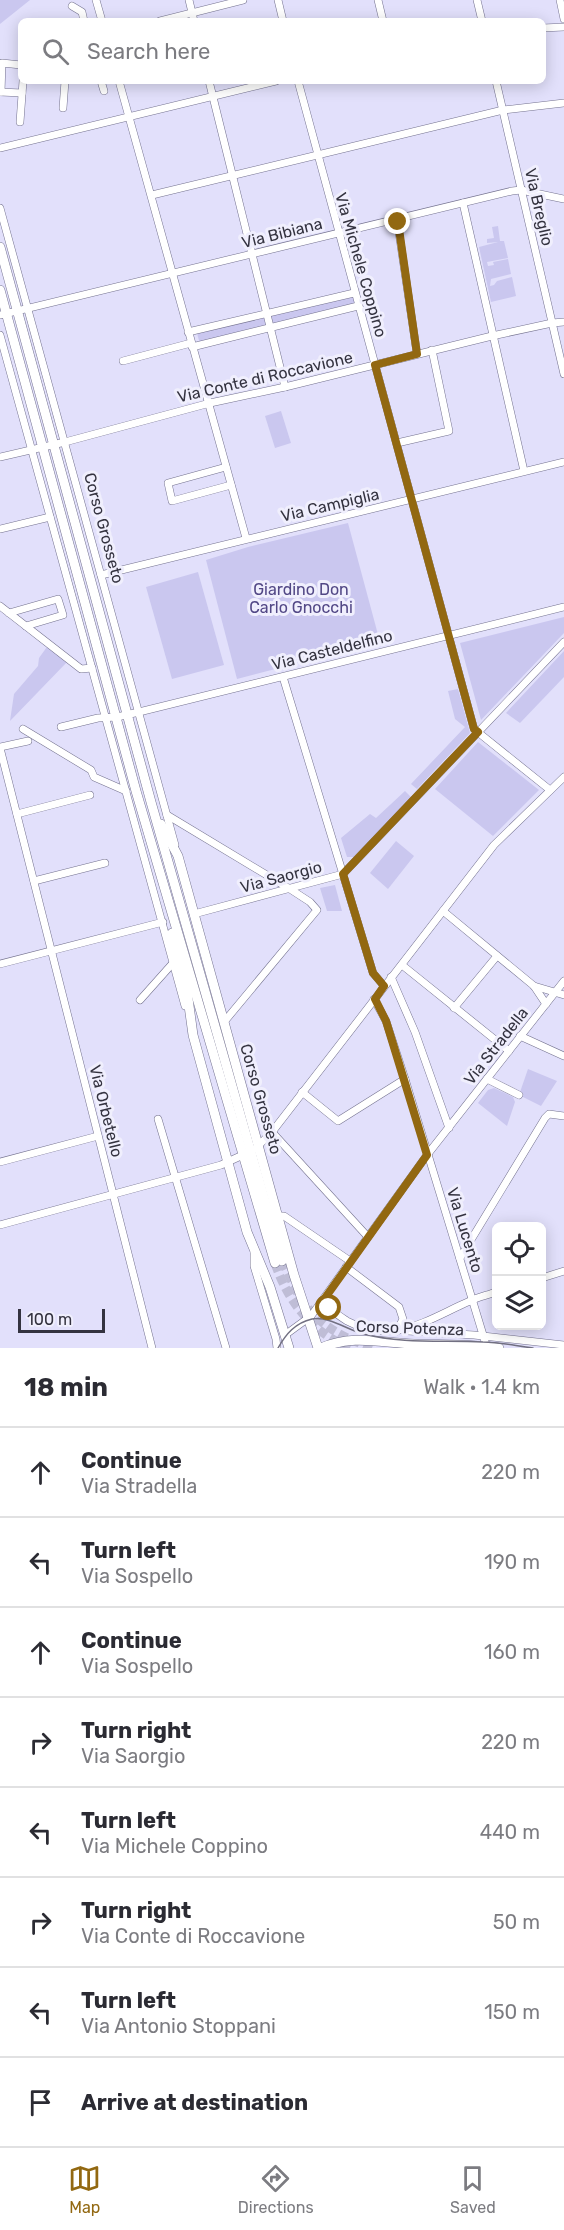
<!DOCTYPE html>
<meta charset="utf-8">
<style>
:root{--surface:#fff;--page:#f7f7f7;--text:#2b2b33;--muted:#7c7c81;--line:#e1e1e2;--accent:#926811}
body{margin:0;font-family:Rubik,sans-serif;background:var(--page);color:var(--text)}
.controls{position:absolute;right:18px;bottom:18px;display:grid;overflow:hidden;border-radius:9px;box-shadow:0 3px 15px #0003}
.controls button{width:54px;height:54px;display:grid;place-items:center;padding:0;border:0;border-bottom:2px solid var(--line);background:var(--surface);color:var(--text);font:30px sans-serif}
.scale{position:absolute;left:18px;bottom:15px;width:87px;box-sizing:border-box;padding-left:6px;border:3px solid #343340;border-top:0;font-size:16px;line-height:21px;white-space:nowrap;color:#343340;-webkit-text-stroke:4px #f0effd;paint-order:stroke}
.stop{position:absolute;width:18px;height:18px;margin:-14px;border:4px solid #926811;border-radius:50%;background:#fff}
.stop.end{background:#926811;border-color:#fff;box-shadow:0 2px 6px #0008}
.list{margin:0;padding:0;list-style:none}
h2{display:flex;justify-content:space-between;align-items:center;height:78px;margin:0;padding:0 24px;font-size:26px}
h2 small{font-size:20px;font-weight:400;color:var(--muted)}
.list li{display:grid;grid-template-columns:39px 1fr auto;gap:18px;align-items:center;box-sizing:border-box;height:90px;padding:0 24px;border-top:2px solid var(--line)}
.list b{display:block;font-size:22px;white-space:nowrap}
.list p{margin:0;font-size:20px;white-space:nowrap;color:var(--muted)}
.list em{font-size:20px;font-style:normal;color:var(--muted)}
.icon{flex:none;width:33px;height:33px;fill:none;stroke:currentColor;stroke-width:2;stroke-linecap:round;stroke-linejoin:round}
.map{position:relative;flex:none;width:564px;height:1348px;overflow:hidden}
.search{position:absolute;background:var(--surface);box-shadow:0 3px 15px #0003;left:18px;right:18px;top:18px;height:66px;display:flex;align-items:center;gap:15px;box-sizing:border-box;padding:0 21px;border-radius:9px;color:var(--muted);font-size:22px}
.sheet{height:798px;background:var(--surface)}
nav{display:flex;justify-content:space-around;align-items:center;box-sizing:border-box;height:84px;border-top:2px solid var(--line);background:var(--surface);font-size:16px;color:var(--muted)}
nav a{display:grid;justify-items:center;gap:3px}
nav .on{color:var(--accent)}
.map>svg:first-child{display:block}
.green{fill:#cac7ef}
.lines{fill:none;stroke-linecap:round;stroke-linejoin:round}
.major-tunnel{stroke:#bfbdd6;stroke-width:9;stroke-dasharray:9 4.5;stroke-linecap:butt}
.minor-casing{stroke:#74728f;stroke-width:8}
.major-casing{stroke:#74728f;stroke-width:10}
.minor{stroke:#fff;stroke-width:7}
.major{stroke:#fff;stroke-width:9}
.tram{stroke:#727082;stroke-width:1.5}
.route{stroke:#926811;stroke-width:8}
.labels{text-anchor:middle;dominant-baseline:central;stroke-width:6;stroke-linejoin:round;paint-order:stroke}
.street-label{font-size:16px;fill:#343340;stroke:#f0effd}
.park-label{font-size:16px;fill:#524886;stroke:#f0effd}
</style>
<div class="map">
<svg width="564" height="1348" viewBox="0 0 564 1348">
<rect width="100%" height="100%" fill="#e2e0fb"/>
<g class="green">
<path d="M0,0H30L0,24Z"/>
<path d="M498,226L500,241H504L508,258L487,262L488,266L494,265L493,262L508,259L511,274L491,279L490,286L494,285L497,281L512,277L516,296L491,302L479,247L498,242L487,243V239L494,238L492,227Z"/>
<path d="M354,293L358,306L200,344L196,330Z"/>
<path d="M281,411L291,443L275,448L265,416Z"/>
<path d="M348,523L380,642L237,679L206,560L248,547Z"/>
<path d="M198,572L224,665L172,679L146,587Z"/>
<path d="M564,617V633L481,720L460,643Z"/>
<path d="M49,644L67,662L10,721L14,694L38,666L39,658Z"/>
<path d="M564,651V677L520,723L506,713Z"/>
<path d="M458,689L470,733L417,789L411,784L465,727L455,719L448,691Z"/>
<path d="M478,742L539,790L493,836L435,789Z"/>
<path d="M405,791L411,797L354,857H347L341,838L370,814L376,818Z"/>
<path d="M396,841L414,856L388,889L370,873Z"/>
<path d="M335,885L342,911H327L320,888Z"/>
<path d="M528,1069L557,1081L541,1106L519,1095Z"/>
<path d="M494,1088L513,1097L515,1102L507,1126L478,1103L488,1090Z"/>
</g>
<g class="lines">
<g class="major-tunnel">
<path d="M282,1261L298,1294"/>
<path d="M275,1263C288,1302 312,1332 350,1348"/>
<path d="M308,1308C325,1329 348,1340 374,1348"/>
</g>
<g class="minor-casing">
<g id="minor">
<path d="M96,0L102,21"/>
<path d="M189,0L194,21"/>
<path d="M278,0L283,21"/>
<path d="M378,0L383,21"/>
<path d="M477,0L482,21"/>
<path d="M560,0L564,19"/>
<path d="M72,6L82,12L84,21"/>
<path d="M160,21L243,0"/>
<path d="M543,28L564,27"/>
<path d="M101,81L104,91"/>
<path d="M119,81L246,538"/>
<path d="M209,81L285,387"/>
<path d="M298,81L474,729L550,790"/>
<path d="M496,81L564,374"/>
<path d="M0,92L22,93"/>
<path d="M1,92L2,63L21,65"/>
<path d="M63,108L65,81"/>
<path d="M20,122L23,81"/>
<path d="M0,148L276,81"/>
<path d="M152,195L503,110L564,103"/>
<path d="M463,203L524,471"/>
<path d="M0,208L175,845"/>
<path d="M397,219L417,354"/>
<path d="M0,315L512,191L521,190L564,199"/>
<path d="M188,332L354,293"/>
<path d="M0,335L185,1006"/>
<path d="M192,347L358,306"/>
<path d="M123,361L191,343"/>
<path d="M397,443L449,431L432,350"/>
<path d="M0,457L65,442L210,403L285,387L492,336L552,323L564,322"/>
<path d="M226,467L168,483L172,501L231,485"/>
<path d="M0,529L50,517"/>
<path d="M101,575L564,462"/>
<path d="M0,606L81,669L92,668"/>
<path d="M9,613L58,599L63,615L26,626"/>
<path d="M283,677L373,973L384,986"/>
<path d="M61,727L98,718L117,717L139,712L564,607"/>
<path d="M23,729L91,770L94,777L126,791"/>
<path d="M0,747L28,741"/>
<path d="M0,748L152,1348"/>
<path d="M17,814L90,795"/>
<path d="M167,815L290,889L310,902L317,910L224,1022"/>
<path d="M34,881L105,863"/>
<path d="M443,911L534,986L546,1004"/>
<path d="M194,914L343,874L564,642"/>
<path d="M0,964L163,922"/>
<path d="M402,965L509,1051"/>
<path d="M391,977L415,1032L449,1128"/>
<path d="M534,986L564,995"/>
<path d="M374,999L386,1021L405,1079L487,1348"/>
<path d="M140,1000L173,963"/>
<path d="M454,1008L497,956"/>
<path d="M520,1036L564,1056"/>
<path d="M487,1079L519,1095"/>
<path d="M302,1092L338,1121L405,1079"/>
<path d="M158,1119L226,1348"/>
<path d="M272,1132L368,1237"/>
<path d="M255,1149L272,1132L494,845L564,777"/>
<path d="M0,1162L98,1136"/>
<path d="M278,1216H284L350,1261"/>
<path d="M0,1225L221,1165L245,1154"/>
<path d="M254,1253V1266L276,1339L277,1348"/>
<path d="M460,1258L545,1118L549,1114L564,1116"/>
<path d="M346,1267L399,1307L403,1319L397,1331"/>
<path d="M542,1278L564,1271"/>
<path d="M324,1299C328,1309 338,1315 347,1321C394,1346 428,1319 470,1301C478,1297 488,1295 496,1292"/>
<path d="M408,1331L474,1335L564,1345"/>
<path d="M285,1335L311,1316L427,1155L564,981"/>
</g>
</g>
<g class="major-casing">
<g id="major">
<path d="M0,247L151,802L282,1261"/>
<path d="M0,290L136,791L275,1263"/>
<path d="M161,824L178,856L294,1275L318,1348"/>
<path d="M172,933L187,991L193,1035L247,1232L270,1287L289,1348"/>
<path d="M321,1348C354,1334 380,1343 414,1344C443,1345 471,1344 499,1348"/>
</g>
</g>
<use href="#minor" class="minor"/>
<use href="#major" class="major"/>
<path class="tram" d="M278,1348C286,1334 295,1323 312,1319C330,1316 347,1330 364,1334C402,1344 443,1340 483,1342C500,1342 516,1346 533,1348"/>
</g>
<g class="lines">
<path class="route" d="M329,1308L324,1302L325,1298L427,1155L386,1021L375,999L384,986L373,973L343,874L478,732L474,729L375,365L417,354L398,222"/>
</g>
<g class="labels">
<g class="street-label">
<text transform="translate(539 207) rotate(77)">Via Breglio</text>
<text transform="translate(282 233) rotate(-14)">Via Bibiana</text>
<text transform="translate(361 265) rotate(74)">Via Michele Coppino</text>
<text transform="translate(265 377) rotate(-13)">Via Conte di Roccavione</text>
<text transform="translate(330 505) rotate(-13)">Via Campiglia</text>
<text transform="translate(104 528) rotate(75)">Corso Grosseto</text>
<text transform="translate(332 650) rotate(-14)">Via Casteldelfino</text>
<text transform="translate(281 877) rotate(-15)">Via Saorgio</text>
<text transform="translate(496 1046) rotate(-52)">Via Stradella</text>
<text transform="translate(261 1099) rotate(74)">Corso Grosseto</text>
<text transform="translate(106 1111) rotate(76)">Via Orbetello</text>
<text transform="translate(465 1230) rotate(73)">Via Lucento</text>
<text transform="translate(410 1328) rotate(2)">Corso Potenza</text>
</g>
<g class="park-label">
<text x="301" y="589">Giardino Don<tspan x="301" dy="18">Carlo Gnocchi</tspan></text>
</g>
</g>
</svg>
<div class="controls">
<button><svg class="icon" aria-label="locate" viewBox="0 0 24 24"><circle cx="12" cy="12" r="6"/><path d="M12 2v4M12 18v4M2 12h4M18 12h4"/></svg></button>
<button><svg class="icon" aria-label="layers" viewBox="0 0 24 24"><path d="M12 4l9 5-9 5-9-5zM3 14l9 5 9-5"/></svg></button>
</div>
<div class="scale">100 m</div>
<div class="stop" style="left:329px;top:1308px"></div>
<div class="stop end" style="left:398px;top:222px"></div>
<div class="search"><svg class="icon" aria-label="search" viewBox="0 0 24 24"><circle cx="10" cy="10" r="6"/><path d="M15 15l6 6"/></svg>Search here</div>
</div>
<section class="sheet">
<h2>18 min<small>Walk · 1.4 km</small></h2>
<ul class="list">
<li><svg class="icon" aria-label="ahead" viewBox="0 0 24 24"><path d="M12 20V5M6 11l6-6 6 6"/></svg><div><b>Continue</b><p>Via Stradella</p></div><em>220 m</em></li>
<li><svg class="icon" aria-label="left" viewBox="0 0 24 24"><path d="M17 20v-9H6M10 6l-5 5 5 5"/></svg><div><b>Turn left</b><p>Via Sospello</p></div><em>190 m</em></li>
<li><svg class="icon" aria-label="ahead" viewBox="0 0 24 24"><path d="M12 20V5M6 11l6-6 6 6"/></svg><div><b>Continue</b><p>Via Sospello</p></div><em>160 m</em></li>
<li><svg class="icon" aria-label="right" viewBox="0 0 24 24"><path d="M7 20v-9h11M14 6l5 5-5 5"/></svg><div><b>Turn right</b><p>Via Saorgio</p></div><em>220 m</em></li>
<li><svg class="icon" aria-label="left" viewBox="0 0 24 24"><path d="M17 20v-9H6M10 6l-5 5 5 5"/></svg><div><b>Turn left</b><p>Via Michele Coppino</p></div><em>440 m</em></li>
<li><svg class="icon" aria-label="right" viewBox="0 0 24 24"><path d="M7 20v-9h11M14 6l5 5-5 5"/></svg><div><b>Turn right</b><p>Via Conte di Roccavione</p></div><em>50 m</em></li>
<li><svg class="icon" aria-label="left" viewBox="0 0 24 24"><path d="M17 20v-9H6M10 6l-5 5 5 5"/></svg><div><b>Turn left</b><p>Via Antonio Stoppani</p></div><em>150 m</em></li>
<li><svg class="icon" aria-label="arrive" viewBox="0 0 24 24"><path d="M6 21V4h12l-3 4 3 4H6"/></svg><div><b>Arrive at destination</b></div></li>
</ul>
</section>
<nav>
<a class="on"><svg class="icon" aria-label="map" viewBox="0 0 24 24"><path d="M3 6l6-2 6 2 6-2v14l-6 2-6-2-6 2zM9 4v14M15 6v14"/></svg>Map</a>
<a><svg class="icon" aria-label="directions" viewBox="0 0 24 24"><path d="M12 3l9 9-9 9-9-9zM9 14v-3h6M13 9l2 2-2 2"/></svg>Directions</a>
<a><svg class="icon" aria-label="saved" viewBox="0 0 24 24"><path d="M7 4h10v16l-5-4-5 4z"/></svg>Saved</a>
</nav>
